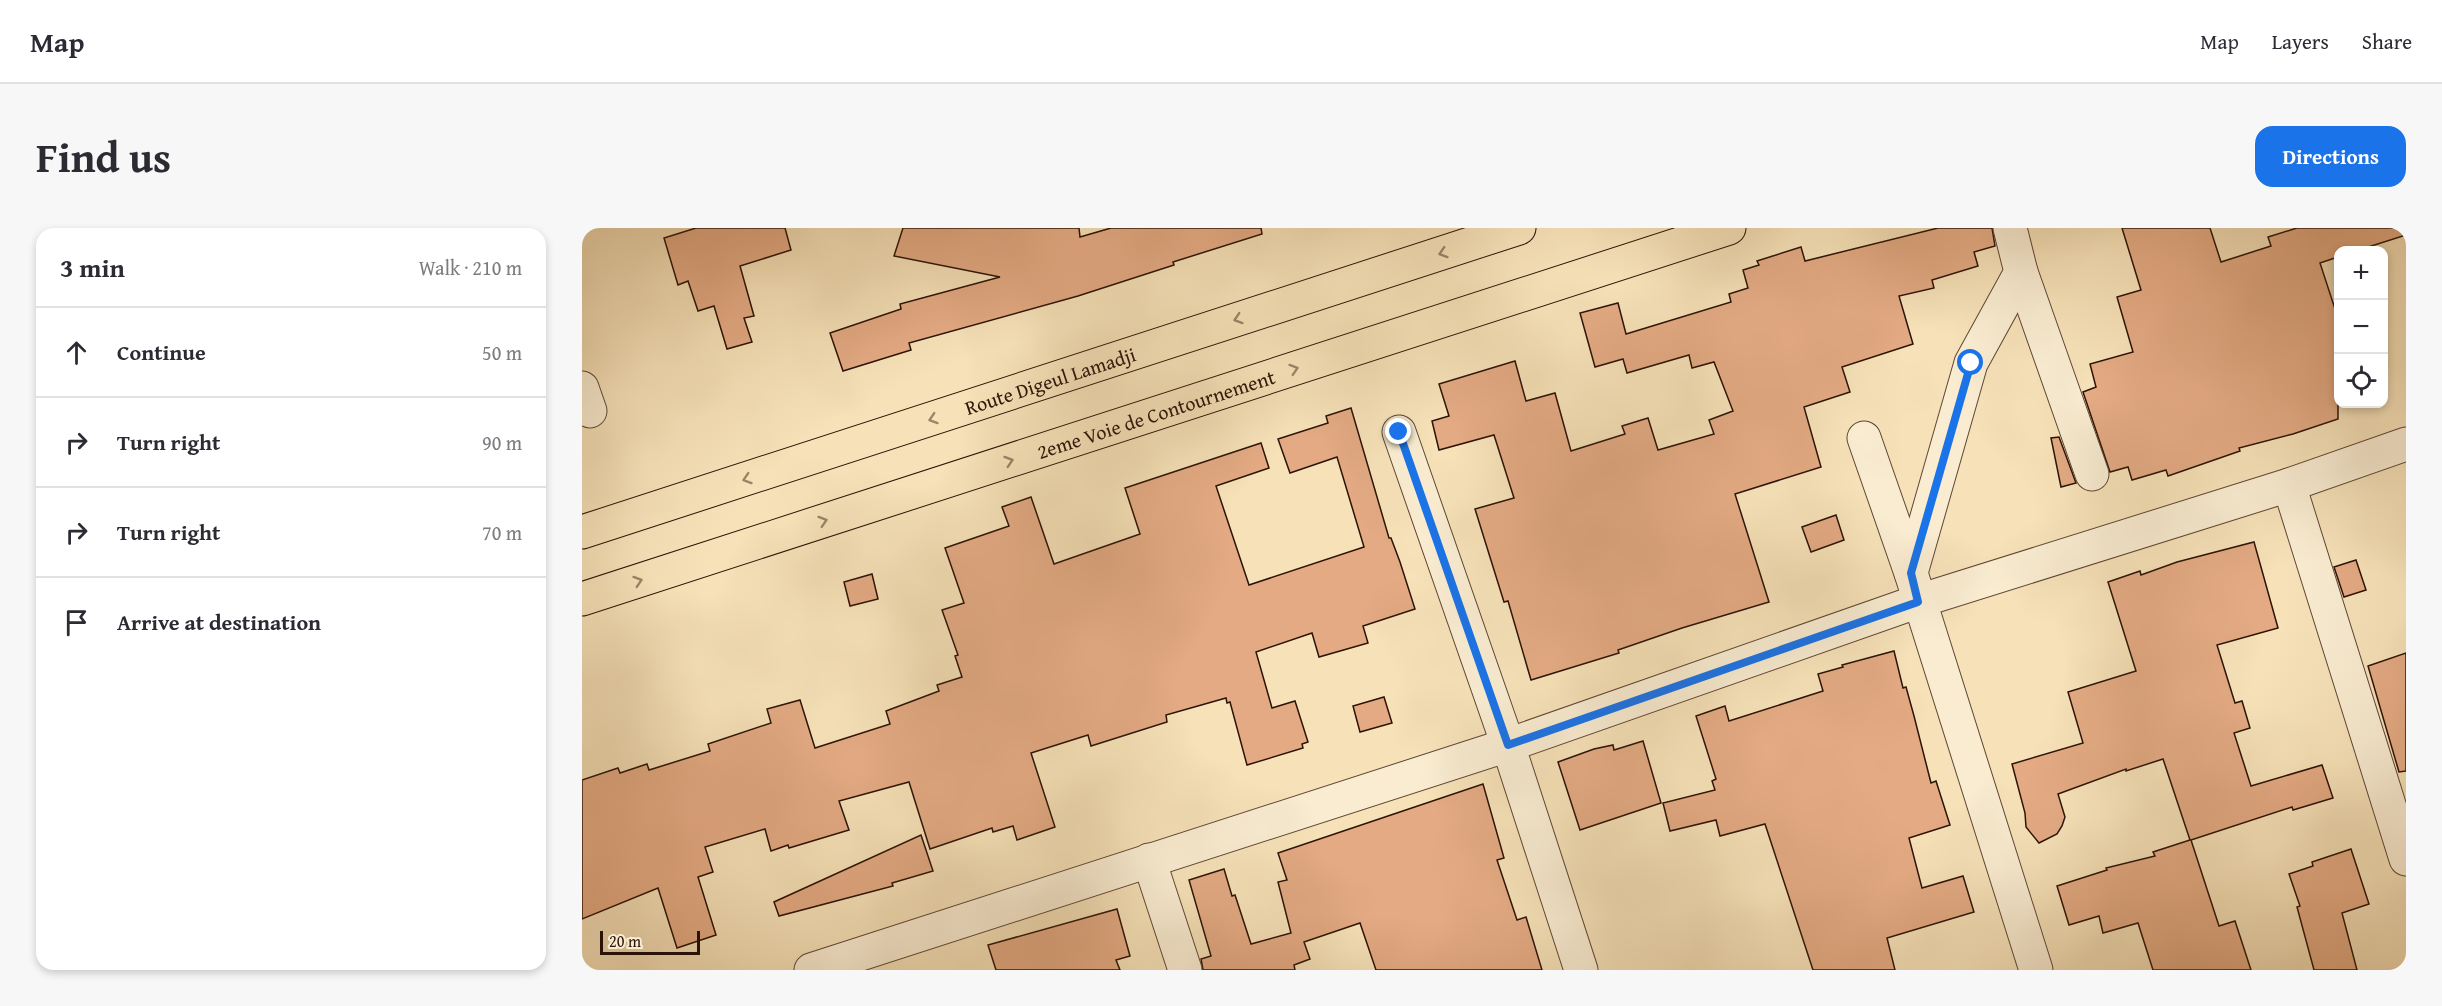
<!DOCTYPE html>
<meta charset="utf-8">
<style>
:root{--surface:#fff;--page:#f7f7f7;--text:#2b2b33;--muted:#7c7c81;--line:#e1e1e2;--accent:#1a73e8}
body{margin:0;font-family:"Gentium Book Plus",serif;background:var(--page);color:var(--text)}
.controls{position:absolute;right:18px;top:18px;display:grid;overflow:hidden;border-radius:12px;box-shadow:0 3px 9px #0003}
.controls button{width:54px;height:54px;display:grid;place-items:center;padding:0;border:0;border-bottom:2px solid var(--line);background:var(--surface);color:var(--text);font:30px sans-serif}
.scale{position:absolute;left:18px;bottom:15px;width:100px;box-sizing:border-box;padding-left:6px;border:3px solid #2c1307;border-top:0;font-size:16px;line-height:21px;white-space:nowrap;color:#2c1307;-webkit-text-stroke:4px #f9ecd1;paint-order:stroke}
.stop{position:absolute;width:18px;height:18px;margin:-14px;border:4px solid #1a73e8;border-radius:50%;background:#fff}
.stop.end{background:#1a73e8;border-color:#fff;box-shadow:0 2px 6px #0008}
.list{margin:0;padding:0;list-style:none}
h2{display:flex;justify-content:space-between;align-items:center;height:78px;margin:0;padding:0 24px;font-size:26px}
h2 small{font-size:20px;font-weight:400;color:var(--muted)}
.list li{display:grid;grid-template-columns:39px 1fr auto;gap:18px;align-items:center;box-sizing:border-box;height:90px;padding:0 24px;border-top:2px solid var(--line)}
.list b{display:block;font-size:22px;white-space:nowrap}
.list em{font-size:20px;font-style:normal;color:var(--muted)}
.icon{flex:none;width:33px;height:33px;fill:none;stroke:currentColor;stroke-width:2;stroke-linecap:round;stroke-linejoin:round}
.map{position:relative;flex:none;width:1824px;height:742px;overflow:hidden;border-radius:18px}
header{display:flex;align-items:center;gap:36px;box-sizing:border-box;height:84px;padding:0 30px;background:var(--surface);border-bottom:2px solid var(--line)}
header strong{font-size:28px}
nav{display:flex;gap:33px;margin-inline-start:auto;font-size:21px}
.intro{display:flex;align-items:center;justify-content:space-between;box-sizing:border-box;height:144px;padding:0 36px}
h1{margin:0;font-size:42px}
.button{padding:15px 27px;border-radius:18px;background:var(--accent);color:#fff;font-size:21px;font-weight:700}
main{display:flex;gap:36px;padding:0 36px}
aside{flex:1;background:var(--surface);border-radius:18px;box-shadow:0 3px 9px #0003}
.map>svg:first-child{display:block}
.building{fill:#e3aa83;stroke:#2c1307;stroke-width:1.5}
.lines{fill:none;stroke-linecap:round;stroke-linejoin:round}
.minor-casing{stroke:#5e4633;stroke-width:35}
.major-casing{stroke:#2c1307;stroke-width:35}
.minor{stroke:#f9ecd1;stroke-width:33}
.major{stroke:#f6e1b8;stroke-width:33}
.oneway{stroke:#9b8468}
.route{stroke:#1a73e8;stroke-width:8}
.labels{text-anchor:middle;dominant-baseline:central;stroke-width:4.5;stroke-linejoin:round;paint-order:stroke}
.street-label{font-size:20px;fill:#2c1307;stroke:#f9ecd1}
</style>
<header>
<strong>Map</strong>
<nav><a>Map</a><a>Layers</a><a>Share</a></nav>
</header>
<div class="intro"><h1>Find us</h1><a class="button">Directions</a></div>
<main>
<aside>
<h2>3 min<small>Walk · 210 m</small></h2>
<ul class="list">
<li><svg class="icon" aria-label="ahead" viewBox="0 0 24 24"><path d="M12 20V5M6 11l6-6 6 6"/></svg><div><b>Continue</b></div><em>50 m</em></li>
<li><svg class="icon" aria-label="right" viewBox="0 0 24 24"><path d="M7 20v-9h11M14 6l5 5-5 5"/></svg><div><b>Turn right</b></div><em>90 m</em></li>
<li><svg class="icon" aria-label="right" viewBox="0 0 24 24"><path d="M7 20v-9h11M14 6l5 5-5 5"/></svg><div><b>Turn right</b></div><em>70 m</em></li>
<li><svg class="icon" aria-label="arrive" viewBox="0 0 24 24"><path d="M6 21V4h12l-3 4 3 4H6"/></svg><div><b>Arrive at destination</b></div></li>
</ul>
</aside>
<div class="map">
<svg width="1824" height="742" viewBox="0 0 1824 742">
<rect width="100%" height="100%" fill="#f6e1b8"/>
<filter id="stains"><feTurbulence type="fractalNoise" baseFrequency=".00333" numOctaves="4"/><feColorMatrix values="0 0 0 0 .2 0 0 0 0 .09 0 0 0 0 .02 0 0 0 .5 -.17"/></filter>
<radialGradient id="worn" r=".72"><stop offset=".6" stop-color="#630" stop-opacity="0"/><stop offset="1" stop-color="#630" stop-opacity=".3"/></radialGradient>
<g class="building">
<path d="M114,0H203L209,22L158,38L172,88L162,90L170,114L145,121L132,78L116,83L106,53L96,57L82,10Z"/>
<path d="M321,0H497L498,9L529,0H679L680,6L591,34L592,37L496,68L327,115L329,122L261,143L248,105L319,81L318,76L418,49L312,28Z"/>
<path d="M1356,0H1410L1413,18L1392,24L1396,38L1350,52L1352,60L1317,68L1331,116L1260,139L1268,164L1222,179L1239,239L1153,266L1187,374L1100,400L1036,422L1037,425L949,452L926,373L922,374L893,281L932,270L912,207L857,222L850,193L867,188L857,156L933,133L944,173L973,165L989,223L1043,206L1040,198L1066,190L1076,222L1132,206L1127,192L1151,183L1132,134L1110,140L1107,127L1045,145L1041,131L1013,139L998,85L1036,75L1044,106L1149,74L1147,66L1166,60L1161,42L1177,37L1175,33L1219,19L1223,33Z"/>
<path d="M1540,0H1628L1639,34L1689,18L1686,9L1715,0H1824V7L1777,22H1756V29L1738,35L1756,90V191L1711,206L1657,220L1658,223L1586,248L1584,242L1550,252L1546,239L1528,244L1501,164L1514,159L1508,136L1551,124L1535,69L1559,62Z"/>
<path d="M769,180L807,310H809L818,334L833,381L781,398L786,415L737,429L730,405L674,424L690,480L713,473L726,514L720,516L721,520L665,537L648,474L645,475L644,470L584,487L585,494L509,518L506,507L449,525L473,599L435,612L431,598L411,604L410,600L348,621L327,554L257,573L267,602L207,620L206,617L189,623L183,601L123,619L131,644L116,649L134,707L95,720L76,660L0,691V552L36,540L38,545L65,536L67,542L128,523L126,516L189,495L185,481L218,472L233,520L308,496L304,483L357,463L355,457L380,449L373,428L376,427L360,382L382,375L363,320L427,298L420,279L449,269L472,336L558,306L543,260L679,215L687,240L634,258L667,357L782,319L755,229L708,245L696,211L746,195L744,188Z"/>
<path d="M1477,209L1494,255L1479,259L1469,210Z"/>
<path d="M1254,287L1262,312L1229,324L1220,299Z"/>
<path d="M1672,314L1696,400L1635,417L1653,475L1660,473L1668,500L1652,505L1669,558L1740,537L1751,570L1711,582L1710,579L1609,612L1637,698L1653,693L1669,742H1571L1556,695L1521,705L1517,688L1487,697L1475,658L1525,642L1524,640L1573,628L1571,624L1608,612L1581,531L1544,543V541L1476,566L1483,589L1480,598L1475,606L1457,615L1444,599L1443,585L1430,536L1501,515L1486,464L1554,443L1526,354L1558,343L1559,347L1595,334Z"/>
<path d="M1774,332L1784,362L1762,369L1752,339Z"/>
<path d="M290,346L296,371L268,378L262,354Z"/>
<path d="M1312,423L1321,460L1324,459L1332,488L1349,555L1354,553L1368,597L1327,610L1340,660L1381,648L1392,684L1305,710L1313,742H1231L1183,596L1138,608L1134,592L1088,603L1081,575L1133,562L1130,553L1134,551L1114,488L1143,478L1147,493L1241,463L1236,446L1261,439L1260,437Z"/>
<path d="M1824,425V543L1817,544L1786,438Z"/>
<path d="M802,469L810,495L778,504L771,478Z"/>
<path d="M1061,513L1079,575L998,602L976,534L1012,521L1031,517L1032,522Z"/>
<path d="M901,556L922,630L915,632L935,692L944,689L960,742H794L778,695L722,714L728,731L712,737L713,742H621L619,731L629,728L607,652L642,641L650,668L653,667L669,716L709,705L696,654L705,652L696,625Z"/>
<path d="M339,607L351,643L310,655L311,658L197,688L192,674Z"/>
<path d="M1769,621L1787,676L1760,685L1775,742H1732L1715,679L1718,678L1707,646L1731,638L1730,634Z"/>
<path d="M535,681L548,728L534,732L538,742H414L406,717Z"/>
</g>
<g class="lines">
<g class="minor-casing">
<g id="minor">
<path d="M1428,0L1439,44L1389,135L1329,345L1454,742"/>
<path d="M1439,44L1510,246"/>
<path d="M0,160L8,183"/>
<path d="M817,204L926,517L999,742"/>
<path d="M1282,210L1329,345"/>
<path d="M1707,257L1824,631"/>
<path d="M567,632L603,742"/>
<path d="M229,742L926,517L1337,373L1707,257L1824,216"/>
</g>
</g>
<g class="major-casing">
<g id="major">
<path id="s1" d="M0,304L937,0"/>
<path id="s2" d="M0,371L1147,0"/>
</g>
</g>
<use href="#minor" class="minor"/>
<use href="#major" class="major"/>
</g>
<defs><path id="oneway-chevron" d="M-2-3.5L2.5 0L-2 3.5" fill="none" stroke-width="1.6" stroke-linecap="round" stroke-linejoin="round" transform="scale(1.5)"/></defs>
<g class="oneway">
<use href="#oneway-chevron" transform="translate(861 25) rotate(162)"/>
<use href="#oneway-chevron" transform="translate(656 91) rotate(162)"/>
<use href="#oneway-chevron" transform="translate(712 141) rotate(-18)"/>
<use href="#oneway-chevron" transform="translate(351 191) rotate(162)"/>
<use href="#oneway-chevron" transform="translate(427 233) rotate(-18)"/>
<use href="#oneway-chevron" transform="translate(165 251) rotate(162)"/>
<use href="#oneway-chevron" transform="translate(241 293) rotate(-18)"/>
<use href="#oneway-chevron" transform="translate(56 353) rotate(-18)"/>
</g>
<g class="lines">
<path class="route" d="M817,204L926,517L1336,374L1329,345L1389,135"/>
</g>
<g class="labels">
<g class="street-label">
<text stroke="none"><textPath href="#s1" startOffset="492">Route Digeul Lamadji</textPath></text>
<text stroke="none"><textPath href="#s2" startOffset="603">2eme Voie de Contournement</textPath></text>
</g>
</g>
<rect width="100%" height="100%" filter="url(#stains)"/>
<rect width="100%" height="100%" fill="url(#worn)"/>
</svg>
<div class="controls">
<button>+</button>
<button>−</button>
<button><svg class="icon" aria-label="locate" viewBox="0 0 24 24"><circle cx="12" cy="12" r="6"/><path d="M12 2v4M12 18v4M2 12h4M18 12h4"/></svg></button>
</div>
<div class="scale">20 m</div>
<div class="stop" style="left:1389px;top:135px"></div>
<div class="stop end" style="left:817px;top:204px"></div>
</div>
</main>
